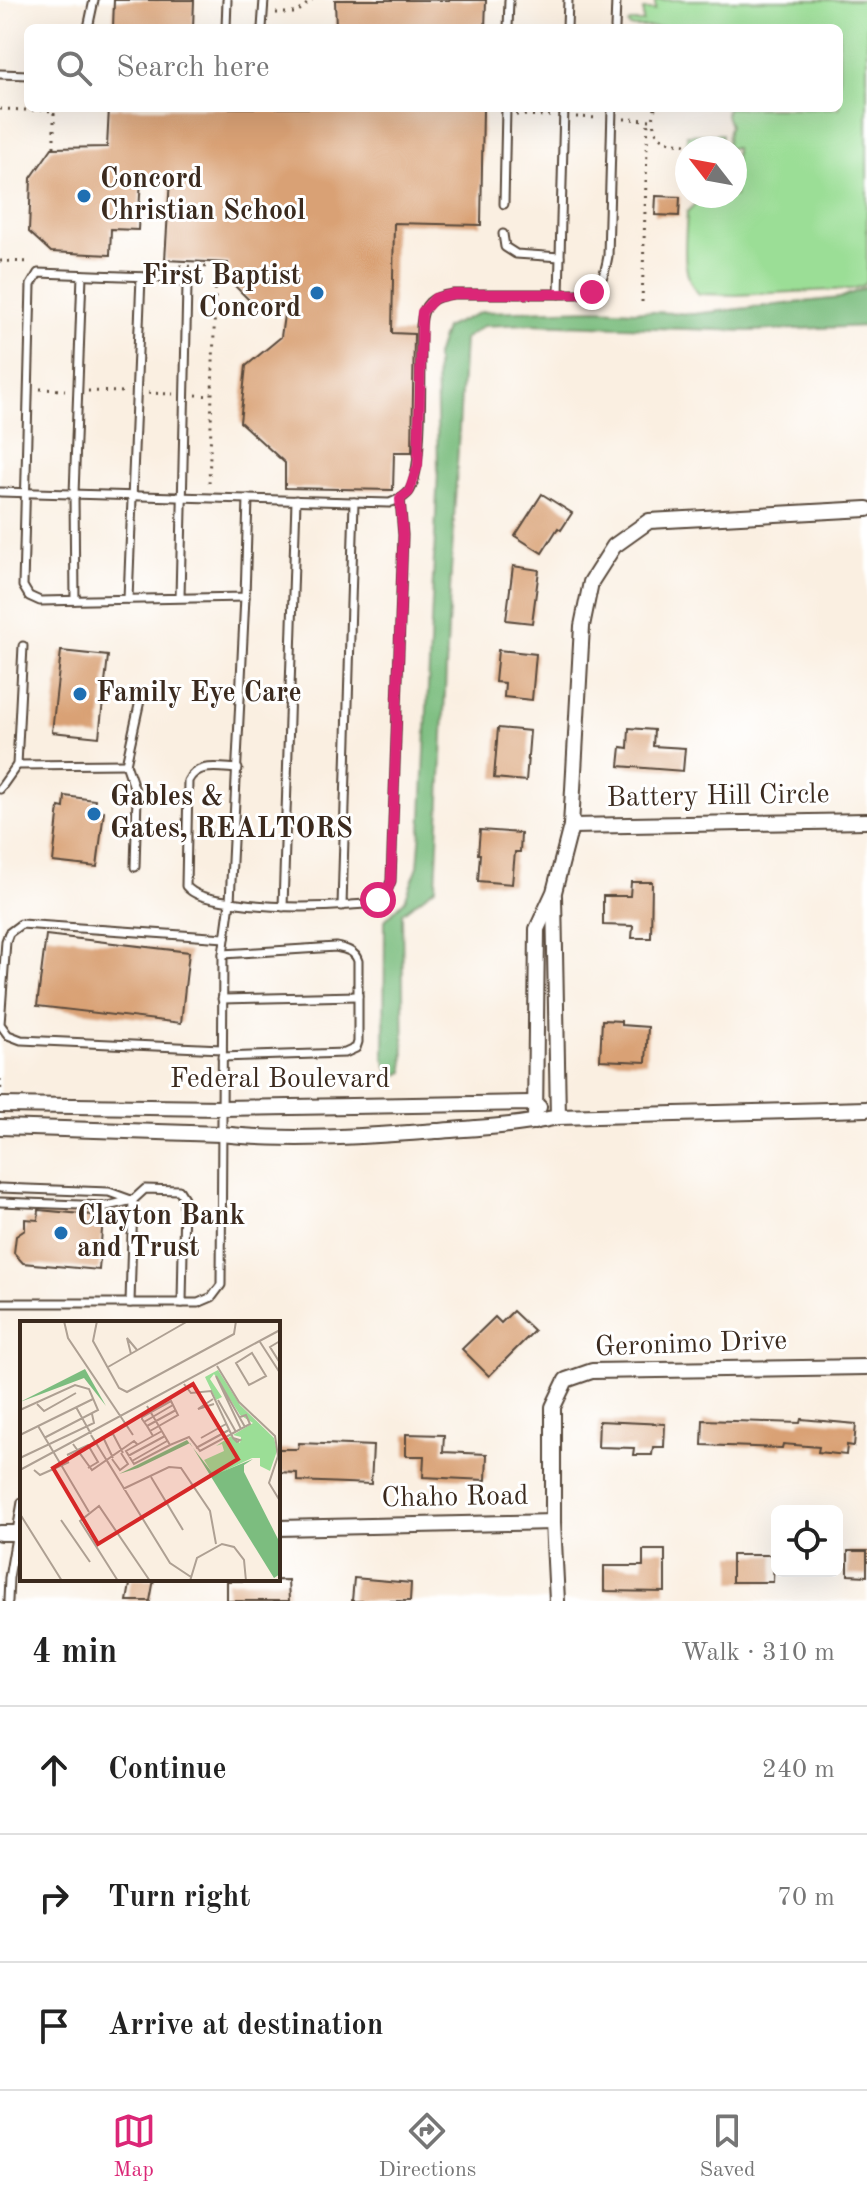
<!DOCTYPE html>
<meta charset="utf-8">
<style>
:root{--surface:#fff;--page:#f6f6f6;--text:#222;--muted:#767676;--line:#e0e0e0;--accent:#db2777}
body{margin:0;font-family:"Old Standard TT",serif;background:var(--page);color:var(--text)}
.controls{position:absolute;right:24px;bottom:24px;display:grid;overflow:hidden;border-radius:12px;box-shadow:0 8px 32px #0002}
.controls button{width:72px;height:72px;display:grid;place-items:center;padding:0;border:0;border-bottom:2px solid var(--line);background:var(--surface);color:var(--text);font:40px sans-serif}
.compass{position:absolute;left:675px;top:136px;width:72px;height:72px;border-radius:50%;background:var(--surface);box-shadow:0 8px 32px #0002;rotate:301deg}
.stop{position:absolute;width:24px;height:24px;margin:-18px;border:6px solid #db2777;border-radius:50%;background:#fff}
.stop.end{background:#db2777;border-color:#fff;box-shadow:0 2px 8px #0008}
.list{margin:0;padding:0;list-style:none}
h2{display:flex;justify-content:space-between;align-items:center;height:104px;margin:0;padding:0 32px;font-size:34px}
h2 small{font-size:26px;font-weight:400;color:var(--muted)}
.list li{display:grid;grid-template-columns:52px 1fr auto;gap:24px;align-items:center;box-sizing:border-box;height:128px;padding:0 32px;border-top:2px solid var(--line)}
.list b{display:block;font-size:30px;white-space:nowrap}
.list em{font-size:26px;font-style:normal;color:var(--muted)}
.icon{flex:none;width:44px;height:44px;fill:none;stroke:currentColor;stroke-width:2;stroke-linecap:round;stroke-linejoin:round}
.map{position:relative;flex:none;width:867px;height:1601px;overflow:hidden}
.search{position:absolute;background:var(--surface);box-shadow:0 8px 32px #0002;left:24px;right:24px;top:24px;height:88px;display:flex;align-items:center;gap:20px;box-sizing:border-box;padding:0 28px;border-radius:12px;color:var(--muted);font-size:30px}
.sheet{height:488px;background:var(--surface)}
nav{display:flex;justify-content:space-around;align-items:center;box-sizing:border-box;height:112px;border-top:2px solid var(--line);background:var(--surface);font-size:22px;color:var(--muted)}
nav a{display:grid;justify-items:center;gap:4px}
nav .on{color:var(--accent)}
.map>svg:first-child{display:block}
.green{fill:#9bde96;stroke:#6b845a;stroke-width:2}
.forest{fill:#7cbd7f;stroke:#5c744e;stroke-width:2}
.building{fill:#d9a175}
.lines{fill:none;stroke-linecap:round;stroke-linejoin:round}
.service-casing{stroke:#58483b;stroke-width:11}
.minor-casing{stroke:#58483b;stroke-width:18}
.path{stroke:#58483b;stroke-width:3;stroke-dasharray:2 6;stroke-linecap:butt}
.service{stroke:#fff;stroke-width:7}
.minor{stroke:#fff;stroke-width:14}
.route{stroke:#db2777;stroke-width:10}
.poi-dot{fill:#1f6fb2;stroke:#fff;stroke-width:3}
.labels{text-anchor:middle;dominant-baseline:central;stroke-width:6;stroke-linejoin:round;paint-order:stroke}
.poi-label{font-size:28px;font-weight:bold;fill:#3b2a1e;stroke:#fff;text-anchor:start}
.street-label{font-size:28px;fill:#3b2a1e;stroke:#fff}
.inset-road{fill:none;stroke:#aea093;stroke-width:2}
.view{fill:#d62828;fill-opacity:0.15;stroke:#d62828;stroke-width:4}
.inset-edge{fill:none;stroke:#3b2a1e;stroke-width:4}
</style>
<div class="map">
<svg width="867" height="1601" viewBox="0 0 867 1601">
<rect width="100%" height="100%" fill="#fff"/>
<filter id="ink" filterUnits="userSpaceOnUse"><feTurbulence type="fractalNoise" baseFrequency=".0125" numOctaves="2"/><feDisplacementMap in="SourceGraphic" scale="16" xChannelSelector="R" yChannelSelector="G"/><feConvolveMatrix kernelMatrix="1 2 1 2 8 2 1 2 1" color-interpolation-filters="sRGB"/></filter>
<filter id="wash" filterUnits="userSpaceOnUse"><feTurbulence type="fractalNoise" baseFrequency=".006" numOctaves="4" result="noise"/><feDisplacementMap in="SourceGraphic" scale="32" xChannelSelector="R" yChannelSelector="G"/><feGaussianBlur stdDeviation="1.8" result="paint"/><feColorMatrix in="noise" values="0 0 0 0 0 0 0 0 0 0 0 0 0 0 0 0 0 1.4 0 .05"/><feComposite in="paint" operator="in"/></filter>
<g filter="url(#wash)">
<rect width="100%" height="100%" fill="#faefe1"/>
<g class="green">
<path d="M647,0H867V282L862,286L852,289L736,295L699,294C679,276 686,238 687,212L703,196H735V148H727L728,130L730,126L726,115L727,108H839V28L630,27L628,24L630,22H643V10H655V0Z"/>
<path d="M722,134L721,148H688L687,135Z"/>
</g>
<path class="forest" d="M867,287V326L750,331L528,324L483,326L464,339L448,626L436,887L402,913L404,1072L398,1075L389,1071L384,1058L385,920L405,900L418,866L422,817L438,471L436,356L445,328L481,312L597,309L693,314L840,298Z"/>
<g id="blocks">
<g class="building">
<path d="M114,0H194L193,28H113Z"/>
<path d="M335,0H486L485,28H336Z"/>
<path d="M109,108H483L481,225L394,223L392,333L414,334L412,452H394L393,490L285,488V463L240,422L246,366L281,337L285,308L252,303L233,284L228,263L165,260L170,179L141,178L138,230L111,229L110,255L51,252L29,232L31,178L52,148L107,147Z"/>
<path d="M656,196L680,197L679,216L655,215Z"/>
<path d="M542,494L572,513L561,530L558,528L542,553L515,536Z"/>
<path d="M513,566L539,570L532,623L506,620Z"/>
<path d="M498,650L536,654L532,700L504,697L505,683L495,682Z"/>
<path d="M61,651L108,656L99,737L52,732Z"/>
<path d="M498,728L530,731L526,781L494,778Z"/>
<path d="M629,728L654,730L653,746L685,748L683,771L619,766L621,747L628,748Z"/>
<path d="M65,796L95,800L94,809L104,811L97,867L53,862L59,807L64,808Z"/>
<path d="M480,830L521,833L520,852H515L512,884L478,881L480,854H478Z"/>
<path d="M631,882H652L651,938H632L633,926L603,925V896H630Z"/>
<path d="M46,935L189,952L181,1023L37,1006Z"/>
<path d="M602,1020L621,1021V1025L648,1027L646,1062L600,1060Z"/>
<path d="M39,1210L103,1216L99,1270L23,1263L14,1253L16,1236L25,1230V1219L38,1220Z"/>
<path d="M513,1311L534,1331L489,1376L462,1349L495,1317L501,1323Z"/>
<path d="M801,1419L856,1424L854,1446L847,1445L846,1455L818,1452L819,1447L783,1444L782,1448L702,1445L703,1420L800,1423Z"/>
<path d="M599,1421L665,1424L664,1447H653L652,1455H633L634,1448L598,1447Z"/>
<path d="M406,1434L444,1435L443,1452L487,1454L486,1480L423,1477L424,1456H406Z"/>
<path d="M299,1443L373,1446L371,1484L297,1481V1473L278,1472V1449H298Z"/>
<path d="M643,1550H665V1592L604,1591V1566H643Z"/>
<path d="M848,1551H867V1576L848,1575Z"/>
<path d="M732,1555H774L773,1582H732Z"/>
<path d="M354,1578L411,1583L410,1601H352Z"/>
<path d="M131,1579H154L150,1601H127Z"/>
<path d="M288,1580L289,1601H227V1581Z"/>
</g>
</g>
</g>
<g filter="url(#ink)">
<use href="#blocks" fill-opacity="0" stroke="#58483b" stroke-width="2"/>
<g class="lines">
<g class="service-casing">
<g id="service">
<path d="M88,28L94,0"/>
<path d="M226,28L227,0"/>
<path d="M262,28L264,0"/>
<path d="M508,28L509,0"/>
<path d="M567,28L568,0"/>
<path d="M615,28L616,0"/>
<path d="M0,74L28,75"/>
<path d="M504,204L506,108"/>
<path d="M503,234L505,247L516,254L560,257"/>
<path d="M559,294L564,108"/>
<path d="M0,492L389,503C397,500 405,498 410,490C424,468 420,358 421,325C423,303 431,297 453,294H581C601,290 605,274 608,256L612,108"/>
<path d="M245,597L230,902C270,908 311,908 351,905C359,904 369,905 376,901C384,897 388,890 391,881L403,535L400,499"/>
<path d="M180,598L187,286L177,278L38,273L31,285L23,586L29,596L40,601L245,597L248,499"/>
<path d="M128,599L141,277"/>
<path d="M75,600L74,494L82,275"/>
<path d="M17,765L126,764"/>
<path d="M0,789L17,765L23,646"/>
<path d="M135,867L137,796L126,764L141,696"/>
<path d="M342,906L354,502"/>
<path d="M283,907L296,500"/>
<path d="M222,999L358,996"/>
<path d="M222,1049L21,1040L8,1035L0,1024L6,941L9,933L21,924L225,938"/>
<path d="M222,1057L345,1053L356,1048L358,1042V961C355,951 346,949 336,947L223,954"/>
<path d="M0,1188L109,1192L131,1200"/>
<path d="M0,1202L107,1206L133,1200L145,1189L179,1190L184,1198L182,1303"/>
<path d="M0,1303H198L212,1297L221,1285L223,954L230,902C215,899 196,898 186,886L188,781C197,762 220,768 238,769"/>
<path d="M130,1303L133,1200"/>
<path d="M8,1601L9,1578L22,1502"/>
</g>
</g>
<g class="minor-casing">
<g id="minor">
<path d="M571,826L867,821"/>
<path d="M554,896L558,1117"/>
<path d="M0,1105L222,1108L531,1103L539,1107"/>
<path d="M535,1122L537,929L554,892L571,826L582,626L591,582L614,546L649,521L867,509"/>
<path d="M0,1127L221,1134C290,1142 367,1136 436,1131C477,1128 518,1126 558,1117L867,1109"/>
<path d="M278,1528L553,1522"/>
<path d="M0,1533H22"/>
<path d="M557,1601L553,1522V1407L566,1380L592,1371L867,1367"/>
</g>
</g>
<g class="path">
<path d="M276,13H296L312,0"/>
<path d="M655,108C649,135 661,143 687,144"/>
<path d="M0,109L54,111V148"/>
<path d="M516,115L552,116"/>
<path d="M576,117L600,118"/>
<path d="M624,119L652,120"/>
<path d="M0,261L32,262"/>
<path d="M180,266L214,267L216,271L209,485"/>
<path d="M642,302L648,120"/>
<path d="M40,389L65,390"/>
<path d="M88,391L125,392"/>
<path d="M148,393L173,394"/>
<path d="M196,395L212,396"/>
<path d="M0,1079L1,1091"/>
</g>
<use href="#service" class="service"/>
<use href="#minor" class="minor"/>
</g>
</g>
<g class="lines" filter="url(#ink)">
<path class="route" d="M378,900L388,890L391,881L403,535L400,499L409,492L418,465L422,312L435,298L453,294H581L592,292"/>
</g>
<g class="poi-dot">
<circle cx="84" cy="196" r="8"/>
<circle cx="317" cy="293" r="8"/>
<circle cx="80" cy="694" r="8"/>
<circle cx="94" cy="814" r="8"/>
<circle cx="61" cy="1233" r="8"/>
</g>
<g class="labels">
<g class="poi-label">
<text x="100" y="180">Concord<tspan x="100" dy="32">Christian School</tspan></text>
<text x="301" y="277" text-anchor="end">First Baptist<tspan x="301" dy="32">Concord</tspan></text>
<text x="96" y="694">Family Eye Care</text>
<text x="110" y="798">Gables &amp;<tspan x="110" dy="32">Gates, REALTORS</tspan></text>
<text x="77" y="1217">Clayton Bank<tspan x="77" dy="32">and Trust</tspan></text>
</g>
<g class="street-label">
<text transform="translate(718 797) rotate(-1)">Battery Hill Circle</text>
<text x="280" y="1080">Federal Boulevard</text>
<text transform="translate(691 1345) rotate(-2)">Geronimo Drive</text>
<text transform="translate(455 1498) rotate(-1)">Chaho Road</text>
</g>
</g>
<g transform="translate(20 1321)">
<rect width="260" height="260" fill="#faefe1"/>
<path d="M198,49L220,84L254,117L257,130L250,150L240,145V137H232L194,155L184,139L204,130L202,123L196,125L211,115L220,122L221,116L213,114L233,102L220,94L194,53L190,58L202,76L196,79L185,56Z" fill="#9bde96"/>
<path d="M65,48L86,85L64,57L0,81ZM167,119L194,154L233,138L224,144V151L260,222V253L254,257L170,122L118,147L99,153Z" fill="#7cbd7f"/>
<path class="inset-road" d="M44,0L48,17L113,114M77,0L73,20L99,67L107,71L214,13L216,0M260,20L250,26L260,42M240,21L260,52M232,32L246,55L229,64L216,42ZM111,33L107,17L117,29M197,45L219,81L255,115L258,135L249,162L260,180M88,46L168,0M164,63L171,72L191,70L213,117L220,119L217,121L213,117M193,78L178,88L194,83M198,79L216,111M17,83L24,90L56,72M127,85L150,124L169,116L180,130L230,103L226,94L220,96M56,86L71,113M0,89L55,64L69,68L78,89L24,117M124,101L153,84M18,105L69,191M127,105L156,89M221,108L196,55L225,106M130,110L158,94L151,80L122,96V98L127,105L133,115L142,110M0,114L73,78M71,114L150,242L171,256M133,115L106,130L114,143L150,124M181,117L206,103M53,123L72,149L114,120L118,124M176,127L209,109M47,134L68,124L78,141L68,147M108,135L145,115M0,137L74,102L72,93M93,137L83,116L93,113L103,132M86,138L100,161M92,138L100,149L108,143L101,132M112,140L147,120M0,149L260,9M14,149L20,154L49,141M131,156L163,209M103,168L149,146L161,147L190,190L196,223M0,193L42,260M41,199L70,241M98,260L60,200L79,185L130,260M170,260L177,237L202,223L214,226L224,239L226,260"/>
<path class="view" d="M173,63L218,138L78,223L33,147Z"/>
<rect width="260" height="260" class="inset-edge"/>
</g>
</svg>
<div class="controls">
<button><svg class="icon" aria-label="locate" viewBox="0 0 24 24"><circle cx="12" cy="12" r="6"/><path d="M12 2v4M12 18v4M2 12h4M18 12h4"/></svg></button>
</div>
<svg class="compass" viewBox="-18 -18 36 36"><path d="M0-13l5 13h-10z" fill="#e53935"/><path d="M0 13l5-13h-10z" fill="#767676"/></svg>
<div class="stop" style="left:378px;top:900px"></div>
<div class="stop end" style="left:592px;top:292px"></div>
<div class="search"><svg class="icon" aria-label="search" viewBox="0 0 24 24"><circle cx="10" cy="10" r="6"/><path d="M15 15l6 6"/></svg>Search here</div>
</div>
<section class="sheet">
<h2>4 min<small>Walk · 310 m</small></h2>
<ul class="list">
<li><svg class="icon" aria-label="ahead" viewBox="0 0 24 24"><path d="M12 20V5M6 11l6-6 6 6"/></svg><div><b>Continue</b></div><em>240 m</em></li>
<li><svg class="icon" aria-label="right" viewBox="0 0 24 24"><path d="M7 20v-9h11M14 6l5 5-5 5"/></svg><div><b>Turn right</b></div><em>70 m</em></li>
<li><svg class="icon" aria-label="arrive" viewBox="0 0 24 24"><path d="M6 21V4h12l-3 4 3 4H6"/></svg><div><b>Arrive at destination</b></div></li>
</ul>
</section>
<nav>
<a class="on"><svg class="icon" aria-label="map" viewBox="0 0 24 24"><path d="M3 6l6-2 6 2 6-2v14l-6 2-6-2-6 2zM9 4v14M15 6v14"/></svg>Map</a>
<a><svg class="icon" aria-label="directions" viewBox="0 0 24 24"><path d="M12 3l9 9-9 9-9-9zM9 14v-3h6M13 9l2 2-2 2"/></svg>Directions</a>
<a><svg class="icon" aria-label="saved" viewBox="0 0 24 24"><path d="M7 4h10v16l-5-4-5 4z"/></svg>Saved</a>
</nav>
